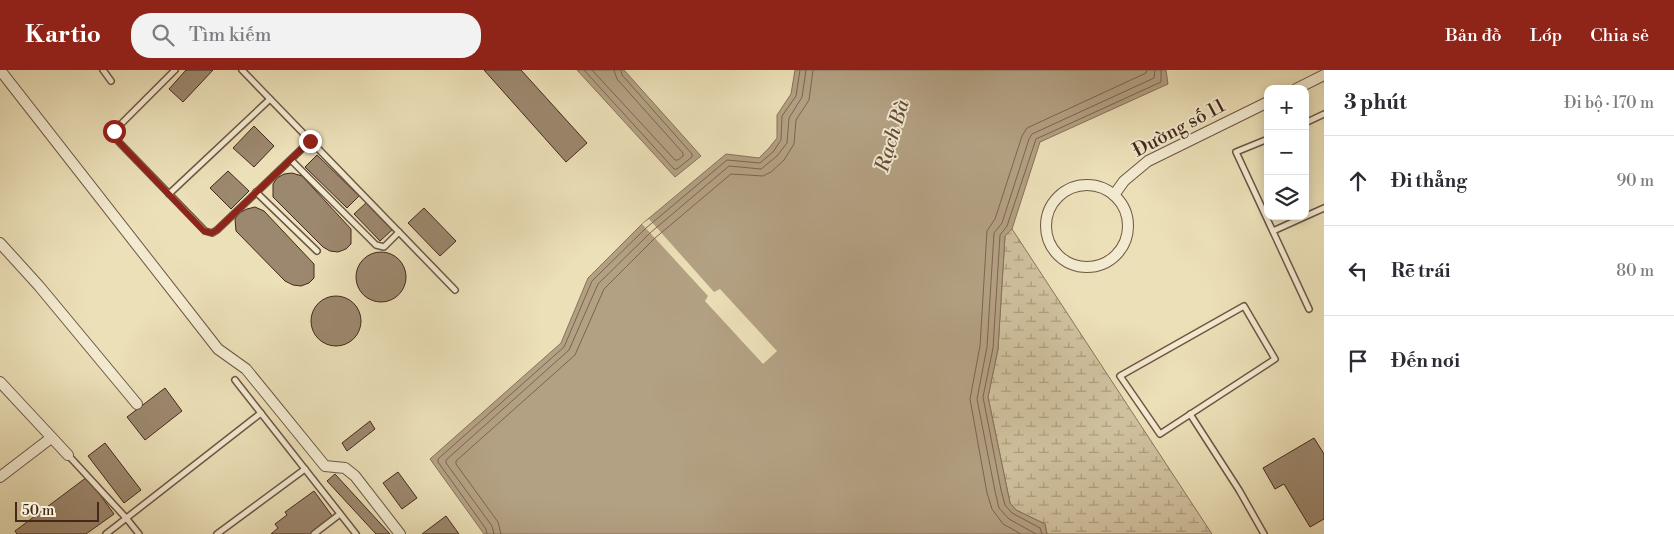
<!DOCTYPE html>
<html lang="vi">
<meta charset="utf-8">
<style>
:root{--surface:#fff;--page:#f2f2f3;--text:#2b2b33;--muted:#7c7c81;--line:#e1e1e2;--accent:#8f2418}
body{margin:0;font-family:"Libre Bodoni",serif;background:var(--page);color:var(--text)}
.controls{position:absolute;right:15px;top:15px;display:grid;overflow:hidden;border-radius:10px;box-shadow:0 2px 12px #0003}
.controls button{width:45px;height:45px;display:grid;place-items:center;padding:0;border:0;border-bottom:1px solid var(--line);background:var(--surface);color:var(--text);font:25px sans-serif}
.scale{position:absolute;left:15px;bottom:12px;width:84px;box-sizing:border-box;padding-left:5px;border:2px solid #45281d;border-top:0;font-size:14px;line-height:18px;white-space:nowrap;color:#45281d;-webkit-text-stroke:4px #f3ebd1;paint-order:stroke}
.stop{position:absolute;width:15px;height:15px;margin:-11px;border:4px solid #8f2418;border-radius:50%;background:#fff}
.stop.end{background:#8f2418;border-color:#fff;box-shadow:0 1px 5px #0008}
.list{margin:0;padding:0;list-style:none}
h2{display:flex;justify-content:space-between;align-items:center;height:65px;margin:0;padding:0 20px;font-size:21px}
h2 small{font-size:16px;font-weight:400;color:var(--muted)}
.list li{display:grid;grid-template-columns:32px 1fr auto;gap:15px;align-items:center;box-sizing:border-box;height:90px;padding:0 20px;border-top:1px solid var(--line)}
.list b{display:block;font-size:19px;white-space:nowrap}
.list em{font-size:16px;font-style:normal;color:var(--muted)}
.icon{flex:none;width:28px;height:28px;fill:none;stroke:currentColor;stroke-width:2;stroke-linecap:round;stroke-linejoin:round}
.map{position:relative;flex:none;width:1324px;height:464px;overflow:hidden}
header{display:flex;align-items:center;gap:30px;box-sizing:border-box;height:70px;padding:0 25px;background:var(--accent);color:#fff}
header strong{font-size:24px}
nav{display:flex;gap:28px;margin-inline-start:auto;font-size:18px}
.search{width:350px;height:45px;background:var(--page);display:flex;align-items:center;gap:12px;box-sizing:border-box;padding:0 18px;border-radius:20px;color:var(--muted);font-size:19px}
main{display:flex}
aside{flex:1;background:var(--surface)}
.map>svg:first-child{display:block}
.wetland{fill:url(#wetland-marsh);stroke:#8a745e}
.water{fill:#b3a183;stroke:#87715a}
.pier{fill:#ece0b8}
.lines{fill:none;stroke-linecap:round;stroke-linejoin:round}
.shore{stroke:#7c6450;stroke-width:1}
.building{fill:#9c886e;stroke:#45281d}
.service-casing{stroke:#6f5644;stroke-width:8}
.minor-casing{stroke:#6f5644;stroke-width:12}
.service{stroke:#f3ebd1;stroke-width:5}
.minor{stroke:#f3ebd1;stroke-width:10}
.route{stroke:#8f2418;stroke-width:6}
.labels{text-anchor:middle;dominant-baseline:central;stroke-width:4;stroke-linejoin:round;paint-order:stroke}
.street-label{font-size:19px;fill:#45281d;stroke:#f3ebd1}
.water-label{font-size:20px;font-style:italic;fill:#664c3c;stroke:#f3ebd1}
</style>
<header>
<strong>Kartio</strong>
<div class="search"><svg class="icon" aria-label="search" viewBox="0 0 24 24"><circle cx="10" cy="10" r="6"/><path d="M15 15l6 6"/></svg>Tìm kiếm</div>
<nav><a>Bản đồ</a><a>Lớp</a><a>Chia sẻ</a></nav>
</header>
<main>
<div class="map">
<svg width="1324" height="464" viewBox="0 0 1324 464">
<defs>
<pattern id="wetland-marsh" width="20" height="14" patternUnits="userSpaceOnUse" patternTransform="scale(1.25)"><rect width="20" height="14" fill="#d0c19e"/><path d="M1 5h8M5 5V1M11 12h8M15 12V8" fill="none" stroke="#ab9d80"/></pattern>
</defs>
<rect width="100%" height="100%" fill="#ece0b8"/>
<filter id="stains"><feTurbulence type="fractalNoise" baseFrequency=".004" numOctaves="4"/><feColorMatrix values="0 0 0 0 .2 0 0 0 0 .09 0 0 0 0 .02 0 0 0 .5 -.17"/></filter>
<radialGradient id="worn" r=".72"><stop offset=".6" stop-color="#630" stop-opacity="0"/><stop offset="1" stop-color="#630" stop-opacity=".3"/></radialGradient>
<path class="wetland" d="M1012,159L1212,464H1047L1045,454L1016,440L1010,433L988,327L998,279L1005,166Z"/>
<g class="water">
<path d="M577,0H624L701,86L675,107Z"/>
<path d="M795,0H1166L1168,14L1040,72L1012,159L1005,166L998,279L988,327L1010,433L1016,440L1045,454L1047,464H484L430,389L561,273L588,208L642,154L726,84L759,88L769,78L777,68V45L791,24Z"/>
</g>
<path class="pier" d="M649,149L714,222L720,219L777,281L763,294L705,231L708,226L642,154Z"/>
<g class="lines">
<g class="shore">
<path d="M584,0L674,99H677L692,87V84L622,5L621,0"/>
<path d="M592,0L675,90H678L683,86V83L617,9L614,0"/>
<path d="M487,464L486,459L438,392V389L564,277L592,211L646,158L727,90L760,93L773,82L781,70L782,46L796,26L800,0"/>
<path d="M494,464L492,456L446,393V390L569,280L598,214L650,163L729,96L761,99L777,86L787,73L789,48L802,27L806,0"/>
<path d="M501,464L498,452L456,394V391L575,285L604,219L655,168L731,104L763,106L771,102L784,90L794,74L796,50L809,30L813,0"/>
<path d="M1021,464L1003,454L992,439L987,423L970,329L980,276L987,161L995,149L1022,66L1027,58L1146,3L1147,0"/>
<path d="M1036,464L1009,449L999,438L995,421L977,329L987,277L994,163L1002,153L1029,69L1032,64L1154,8L1155,0"/>
<path d="M1042,464L1040,458L1012,443L1005,435L1001,420L983,327L993,278L1000,165L1007,156L1036,69L1161,12V0"/>
</g>
</g>
<g class="building">
<path d="M186,0H213L183,32L169,19Z"/>
<path d="M484,0H521L587,73L566,92Z"/>
<path d="M254,56L274,76L254,97L233,78Z"/>
<path d="M317,85L359,126L347,138L305,97Z"/>
<path d="M228,101L249,121L231,139L210,118Z"/>
<path d="M292,103L302,106L351,159V174L346,179L338,182L330,181L323,177L273,127V114L277,108L284,104Z"/>
<path d="M366,133L392,160L380,171L354,144Z"/>
<path d="M255,137L264,141L314,194V208L309,213L301,216L293,215L285,211L236,161L235,149L239,143L247,139Z"/>
<path d="M424,138L456,171L440,186L408,153Z"/>
<circle cx="381" cy="207" r="25"/>
<circle cx="336" cy="251" r="25"/>
<path d="M165,318L182,341L145,370L127,347Z"/>
<path d="M370,351L375,359L347,381L342,373Z"/>
<path d="M1314,368L1324,384V449L1310,457L1284,414L1275,419L1263,398Z"/>
<path d="M105,373L141,420L124,433L88,386Z"/>
<path d="M398,402L417,428L402,439L383,413Z"/>
<path d="M335,404L390,464H376L327,411Z"/>
<path d="M87,407L114,444L86,464H17L15,461Z"/>
<path d="M314,421L333,447L310,464H271L278,458L275,454L287,445L285,442Z"/>
<path d="M446,446L459,464H422Z"/>
</g>
<g class="lines">
<g class="service-casing">
<g id="service">
<path d="M103,0L111,11"/>
<path d="M175,0L114,61V67L205,161L212,163L217,160L310,71"/>
<path d="M242,0L455,220"/>
<path d="M1305,53L1324,44"/>
<path d="M1268,69L1236,82L1309,239"/>
<path d="M291,90L376,175L384,177L399,162"/>
<path d="M256,122L317,181"/>
<path d="M169,124L270,29"/>
<path d="M1273,161L1324,138"/>
<path d="M1244,236L1275,289L1160,364L1120,306Z"/>
<path d="M235,310L356,464"/>
<path d="M1190,344L1239,420L1264,464"/>
<path d="M68,385L127,449L139,464"/>
<path d="M106,464L261,343"/>
<path d="M217,464L305,399"/>
<path d="M314,464L340,444"/>
</g>
</g>
<g class="minor-casing">
<g id="minor">
<path d="M0,0L218,279L246,299L325,396L345,398L355,406L400,464"/>
<path d="M1296,19L1324,5"/>
<circle cx="1087" cy="156" r="41"/>
<path d="M1114,125L1124,111L1148,91L1268,32"/>
<path d="M0,173L39,216L137,334"/>
<path d="M0,312L68,385"/>
<path d="M0,407L51,368"/>
</g>
</g>
<use href="#service" class="service"/>
<use href="#minor" class="minor"/>
</g>
<g class="lines">
<path class="route" d="M114,61V67L204,161L212,163L217,160L310,71"/>
</g>
<g class="labels">
<g class="street-label">
<text transform="translate(1179 58) rotate(-28)">Đường số 11</text>
</g>
<g class="water-label">
<text transform="translate(893 66) rotate(-73)">Rạch Bà</text>
</g>
</g>
<rect width="100%" height="100%" filter="url(#stains)"/>
<rect width="100%" height="100%" fill="url(#worn)"/>
</svg>
<div class="controls">
<button>+</button>
<button>−</button>
<button><svg class="icon" aria-label="layers" viewBox="0 0 24 24"><path d="M12 4l9 5-9 5-9-5zM3 14l9 5 9-5"/></svg></button>
</div>
<div class="scale">50 m</div>
<div class="stop" style="left:114px;top:61px"></div>
<div class="stop end" style="left:310px;top:71px"></div>
</div>
<aside>
<h2>3 phút<small>Đi bộ · 170 m</small></h2>
<ul class="list">
<li><svg class="icon" aria-label="ahead" viewBox="0 0 24 24"><path d="M12 20V5M6 11l6-6 6 6"/></svg><div><b>Đi thẳng</b></div><em>90 m</em></li>
<li><svg class="icon" aria-label="left" viewBox="0 0 24 24"><path d="M17 20v-9H6M10 6l-5 5 5 5"/></svg><div><b>Rẽ trái</b></div><em>80 m</em></li>
<li><svg class="icon" aria-label="arrive" viewBox="0 0 24 24"><path d="M6 21V4h12l-3 4 3 4H6"/></svg><div><b>Đến nơi</b></div></li>
</ul>
</aside>
</main>
